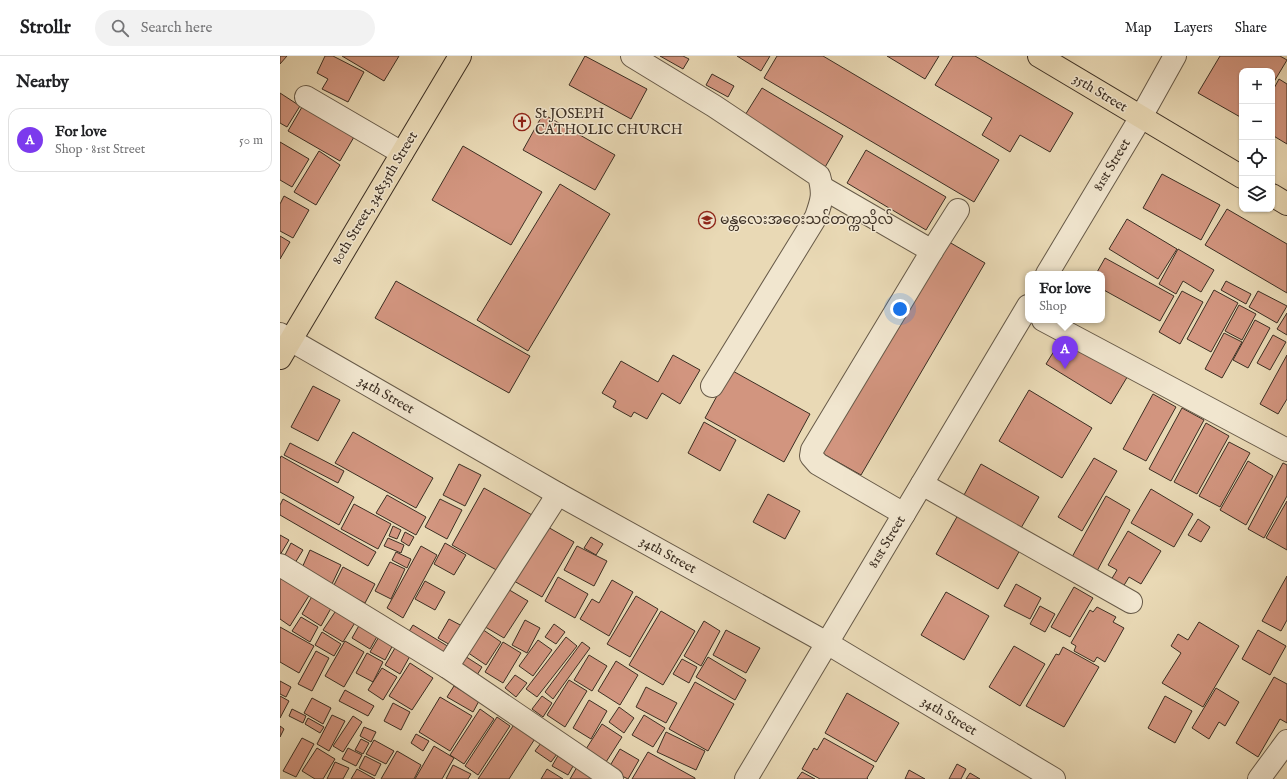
<!DOCTYPE html>
<meta charset="utf-8">
<style>
:root{--surface:#fff;--page:#f2f2f2;--text:#202124;--muted:#757577;--line:#e0e0e0;--accent:#7c3aed}
body{margin:0;font-family:"IM FELL English","Noto Sans Myanmar",serif;background:var(--page);color:var(--text)}
.controls{position:absolute;right:12px;top:12px;display:grid;overflow:hidden;border-radius:8px;box-shadow:0 1px 3px #0004}
.controls button{width:36px;height:36px;display:grid;place-items:center;padding:0;border:0;border-bottom:1px solid var(--line);background:var(--surface);color:var(--text);font:20px sans-serif}
.you{position:absolute;left:620px;top:253px;width:14px;height:14px;margin:-10px;border:3px solid #fff;border-radius:50%;background:#1a73e8;box-shadow:0 0 0 6px #1a73e833}
.badge{display:grid;place-items:center;width:26px;height:26px;border-radius:50%;background:var(--accent);color:#fff;font-size:13px;font-weight:700}
.pin{position:absolute;translate:-50% -33px;filter:drop-shadow(0 1px 2px #0008)}
.pin::after{content:'';position:absolute;top:21px;width:14px;height:12px;background:inherit;clip-path:polygon(0 0,100% 0,50% 100%)}
.popup{position:absolute;left:745px;top:215px;width:80px;height:52px;box-sizing:border-box;display:grid;place-content:center;border-radius:8px;background:var(--surface);filter:drop-shadow(0 1px 3px #0005);font-size:13px;white-space:nowrap;color:var(--muted)}
.popup b{font-size:15px;color:var(--text)}
.popup::after{content:'';position:absolute;left:50%;top:100%;margin-left:-8px;border:8px solid transparent;border-top-color:var(--surface)}
.list{margin:0;padding:0;list-style:none}
h2{display:flex;justify-content:space-between;align-items:center;height:52px;margin:0;padding:0 16px;font-size:17px}
h2 small{font-size:13px;font-weight:400;color:var(--muted)}
.list li{display:grid;grid-template-columns:26px 1fr auto;gap:12px;align-items:center;box-sizing:border-box;height:64px;margin:0 8px 8px;padding:0 8px;border:1px solid var(--line);border-radius:12px}
.list b{display:block;font-size:15px;white-space:nowrap}
.list p{margin:0;font-size:13px;white-space:nowrap;color:var(--muted)}
.list em{font-size:13px;font-style:normal;color:var(--muted)}
.icon{flex:none;width:22px;height:22px;fill:none;stroke:currentColor;stroke-width:2;stroke-linecap:round;stroke-linejoin:round}
.map{position:relative;flex:none;width:1007px;height:723px;overflow:hidden}
header{display:flex;align-items:center;gap:24px;box-sizing:border-box;height:56px;padding:0 20px;background:var(--surface);border-bottom:1px solid var(--line)}
header strong{font-size:19px}
nav{display:flex;gap:22px;margin-inline-start:auto;font-size:14px}
.search{width:280px;height:36px;background:var(--page);display:flex;align-items:center;gap:10px;box-sizing:border-box;padding:0 14px;border-radius:22px;color:var(--muted);font-size:15px}
main{display:flex}
aside{flex:1;background:var(--surface)}
.map>svg:first-child{display:block}
.building{fill:#d2957f;stroke:#3c2f23}
.lines{fill:none;stroke-linecap:round;stroke-linejoin:round}
.minor-casing{stroke:#675a48;stroke-width:24}
.major-casing{stroke:#3c2f23;stroke-width:24}
.minor{stroke:#f1e6cf;stroke-width:22}
.major{stroke:#e9d9b5;stroke-width:22}
.labels{text-anchor:middle;dominant-baseline:central;stroke-width:3;stroke-linejoin:round;paint-order:stroke}
.street-label{font-size:14px;fill:#3c2f23;stroke:#f1e6cf}
.poi-label{font-size:14px;fill:#3c2f23;stroke:#f1e6cf;text-anchor:start}
</style>
<header>
<strong>Strollr</strong>
<div class="search"><svg class="icon" aria-label="search" viewBox="0 0 24 24"><circle cx="10" cy="10" r="6"/><path d="M15 15l6 6"/></svg>Search here</div>
<nav><a>Map</a><a>Layers</a><a>Share</a></nav>
</header>
<main>
<aside>
<h2>Nearby<small></small></h2>
<ul class="list">
<li><span class="badge">A</span><div><b>For love</b><p>Shop · 81st Street</p></div><em>50 m</em></li>
</ul>
</aside>
<div class="map">
<svg width="1007" height="723" viewBox="0 0 1007 723">
<rect width="100%" height="100%" fill="#e9d9b5"/>
<filter id="stains"><feTurbulence type="fractalNoise" baseFrequency=".005" numOctaves="4"/><feColorMatrix values="0 0 0 0 .2 0 0 0 0 .09 0 0 0 0 .02 0 0 0 .5 -.17"/></filter>
<radialGradient id="worn" r=".72"><stop offset=".6" stop-color="#630" stop-opacity="0"/><stop offset="1" stop-color="#630" stop-opacity=".3"/></radialGradient>
<g class="building">
<path d="M0,0H7L0,8Z"/>
<path d="M45,0H53L84,16L68,46L42,33L48,23L37,17Z"/>
<path d="M62,0H119L104,25Z"/>
<path d="M305,0L367,33L351,63L289,29Z"/>
<path d="M380,0H403L409,3L403,13Z"/>
<path d="M457,0H490L481,15Z"/>
<path d="M497,0H543L719,104L694,146L484,22Z"/>
<path d="M607,0H659L645,23Z"/>
<path d="M673,0H695L793,57L770,96L740,79L730,96L702,79L712,62L655,29Z"/>
<path d="M940,0H1000L1007,4L992,29V15H962V62L918,37Z"/>
<path d="M432,18L454,30L448,41L426,29Z"/>
<path d="M999,23L1007,28V88L992,79V36Z"/>
<path d="M482,32L563,80L544,113L462,64Z"/>
<path d="M0,37L20,50L7,71L0,67Z"/>
<path d="M22,51L74,81L60,105L8,75Z"/>
<path d="M263,58L335,99L315,134L243,94Z"/>
<path d="M0,86L29,103L12,131L0,124Z"/>
<path d="M183,90L262,136L231,189L152,144Z"/>
<path d="M586,94L666,141L646,174L567,127Z"/>
<path d="M39,95L60,109L36,149L14,136Z"/>
<path d="M882,118L940,149L921,184L863,152Z"/>
<path d="M280,128L330,158L248,295L197,264Z"/>
<path d="M4,140L29,154L13,182L0,175V148Z"/>
<path d="M947,153L1007,188V237L925,189Z"/>
<path d="M847,163L897,193L878,223L829,193Z"/>
<path d="M0,180L10,186L0,203Z"/>
<path d="M664,183L705,207L581,419L540,396Z"/>
<path d="M898,193L934,214L921,236L903,225L896,238L879,228Z"/>
<path d="M825,202L894,240L880,265L822,233V218H816Z"/>
<path d="M116,225L250,300L229,337L95,262Z"/>
<path d="M946,225L971,238L966,248L941,234Z"/>
<path d="M934,234L958,247L931,296L907,283Z"/>
<path d="M902,235L923,246L900,288L879,276Z"/>
<path d="M978,235L1007,250L997,267L969,251Z"/>
<path d="M959,249L976,258L962,284L945,275Z"/>
<path d="M1007,257V279L997,273Z"/>
<path d="M975,264L990,272L968,312L953,304Z"/>
<path d="M944,277L962,286L942,322L925,313Z"/>
<path d="M784,279L849,318L831,348L766,308Z"/>
<path d="M993,279L1006,286L990,314L977,307Z"/>
<path d="M393,299L420,314L400,348L382,337L367,363L354,356L351,361L333,351L336,345L322,337L341,305L378,326Z"/>
<path d="M1007,299V343L998,358L980,348Z"/>
<path d="M451,314L530,358L504,406L425,362Z"/>
<path d="M33,330L60,344L38,385L11,371Z"/>
<path d="M749,334L812,372L782,422L719,385Z"/>
<path d="M873,338L896,351L866,405L843,393Z"/>
<path d="M902,352L924,364L891,425L869,413Z"/>
<path d="M424,366L456,384L440,415L408,397Z"/>
<path d="M926,367L949,380L917,438L894,426Z"/>
<path d="M73,376L153,422L136,452L55,407Z"/>
<path d="M949,386L970,397L940,451L919,440Z"/>
<path d="M10,387L64,415L58,427L4,399Z"/>
<path d="M1,400L74,441L59,469L0,436V403Z"/>
<path d="M814,402L837,415L802,475L778,461Z"/>
<path d="M968,405L993,420L966,469L940,454Z"/>
<path d="M1003,407L1007,409V440L984,482L968,473Z"/>
<path d="M179,408L201,419L185,450L163,439Z"/>
<path d="M701,408L759,441L741,472L684,439Z"/>
<path d="M204,432L252,459L220,516L172,489Z"/>
<path d="M871,433L913,458L894,491L851,467Z"/>
<path d="M488,438L520,455L505,483L473,466Z"/>
<path d="M107,439L146,461L136,479L96,457Z"/>
<path d="M826,440L850,454L817,515L792,501Z"/>
<path d="M3,443L96,496L88,510L0,459V449Z"/>
<path d="M160,443L182,454L167,483L145,471Z"/>
<path d="M1007,445V494L986,482Z"/>
<path d="M74,448L111,468L98,493L61,473Z"/>
<path d="M678,459L740,494L718,533L656,498Z"/>
<path d="M918,463L930,471L921,486L908,479Z"/>
<path d="M113,470L121,474L117,483L109,480Z"/>
<path d="M266,470L294,486L262,541L234,525Z"/>
<path d="M848,475L881,495L861,528L849,521L843,531L831,524L837,514L828,509Z"/>
<path d="M125,476L134,481L129,490L121,485Z"/>
<path d="M0,479L9,484L0,499Z"/>
<path d="M311,481L323,488L316,499L304,492Z"/>
<path d="M108,482L124,489L121,497L104,490Z"/>
<path d="M11,487L23,494L15,507L4,501Z"/>
<path d="M165,487L186,499L174,519L154,508Z"/>
<path d="M141,490L157,499L123,562L107,552Z"/>
<path d="M297,490L327,505L314,530L284,514Z"/>
<path d="M30,494L61,509L52,528L21,514Z"/>
<path d="M116,496L131,503L127,512L112,504Z"/>
<path d="M110,506L125,513L111,543L95,535Z"/>
<path d="M63,511L95,528L85,547L53,531Z"/>
<path d="M0,520L30,538L10,570L0,563Z"/>
<path d="M1007,520V564L1001,575L982,565Z"/>
<path d="M278,521L308,538L295,562L265,545Z"/>
<path d="M332,524L353,536L329,580L300,563L312,543L319,547Z"/>
<path d="M145,525L165,536L155,554L135,543Z"/>
<path d="M736,528L761,542L750,563L724,550Z"/>
<path d="M794,531L813,542L790,581L771,571Z"/>
<path d="M226,532L248,545L224,582L202,569Z"/>
<path d="M35,535L54,547L41,570L22,558Z"/>
<path d="M666,536L709,560L684,604L641,579Z"/>
<path d="M356,540L378,553L350,601L327,588Z"/>
<path d="M760,550L775,558L765,576L750,568Z"/>
<path d="M817,551L836,561L833,566L844,572L825,606L817,601L814,606L794,595L796,590L791,587L810,554L813,556Z"/>
<path d="M57,553L76,565L63,586L43,574Z"/>
<path d="M381,555L415,575L383,629L349,609Z"/>
<path d="M21,561L38,571L30,586L12,575Z"/>
<path d="M169,563L184,571L172,590L158,582Z"/>
<path d="M245,564L260,572L247,597L232,589Z"/>
<path d="M424,565L440,575L421,610L404,600Z"/>
<path d="M81,566L99,577L90,593L72,582Z"/>
<path d="M919,566L959,590L923,651L882,627L901,597L891,590L898,578L908,584Z"/>
<path d="M274,568L285,576L276,588L265,581Z"/>
<path d="M133,569L169,591L164,599L128,577Z"/>
<path d="M0,571L34,590L19,617L0,606Z"/>
<path d="M199,571L221,586L206,609L184,594Z"/>
<path d="M446,574L480,592L466,617L433,599Z"/>
<path d="M978,574L1006,590L990,619L962,603Z"/>
<path d="M42,576L61,588L54,600L35,589Z"/>
<path d="M100,579L114,587L105,604L90,596Z"/>
<path d="M286,581L297,590L257,641L246,633Z"/>
<path d="M258,584L272,594L253,620L239,610Z"/>
<path d="M65,585L84,596L64,631L45,620Z"/>
<path d="M223,586L241,597L223,627L205,616Z"/>
<path d="M302,586L310,592L273,643L265,636Z"/>
<path d="M734,590L765,608L740,650L709,631Z"/>
<path d="M783,591L819,611L784,671L746,650L776,598L779,599Z"/>
<path d="M115,592L130,600L120,618L105,609Z"/>
<path d="M36,595L49,602L32,635L18,628Z"/>
<path d="M87,597L103,606L93,626L76,617Z"/>
<path d="M180,597L202,611L197,619L175,605Z"/>
<path d="M309,599L327,610L312,635L294,624Z"/>
<path d="M428,601L466,624L455,644L416,621Z"/>
<path d="M402,603L417,611L409,627L393,618Z"/>
<path d="M336,605L358,619L340,649L318,635Z"/>
<path d="M130,607L153,622L132,654L109,640Z"/>
<path d="M102,612L117,621L103,644L88,634Z"/>
<path d="M235,619L247,627L236,641L225,632Z"/>
<path d="M994,621L1007,628V667L1000,663L978,701L956,687Z"/>
<path d="M289,624L307,635L285,671L267,659Z"/>
<path d="M0,625L11,631L6,641L0,638Z"/>
<path d="M415,626L454,648L428,695L389,673Z"/>
<path d="M174,630L199,645L193,656L167,641Z"/>
<path d="M366,631L397,647L386,667L356,651Z"/>
<path d="M936,632L959,646L945,670L939,666L929,683L912,672Z"/>
<path d="M65,634L94,650L88,660L59,645Z"/>
<path d="M567,637L619,667L596,706L545,677Z"/>
<path d="M0,640L9,645L0,662Z"/>
<path d="M262,640L272,647L263,661L252,653Z"/>
<path d="M885,640L912,655L895,687L868,672Z"/>
<path d="M160,641L192,660L170,695L139,676Z"/>
<path d="M32,642L51,652L43,668L24,657Z"/>
<path d="M309,644L327,655L311,683L293,672Z"/>
<path d="M113,647L130,656L121,674L104,665Z"/>
<path d="M339,651L354,662L344,677L329,666Z"/>
<path d="M12,653L26,660L23,667L9,660Z"/>
<path d="M200,653L214,663L184,708L170,699Z"/>
<path d="M52,659L65,665L49,695L37,688Z"/>
<path d="M364,659L385,672L373,691L352,679Z"/>
<path d="M73,660L82,666L63,696L53,690Z"/>
<path d="M217,661L230,670L198,719L185,710Z"/>
<path d="M28,662L44,671L40,677L25,668Z"/>
<path d="M237,664L258,678L229,723H198Z"/>
<path d="M322,668L342,681L326,706L306,693Z"/>
<path d="M0,670L4,673L0,681Z"/>
<path d="M84,671L96,676L91,686L80,680Z"/>
<path d="M386,676L425,695L416,714L377,696Z"/>
<path d="M136,678L149,685L143,695L131,687Z"/>
<path d="M22,682L34,688L16,721L3,715Z"/>
<path d="M544,682L594,710L587,722L588,723H540L522,713L534,692L537,694Z"/>
<path d="M81,683L89,687L83,698L75,694Z"/>
<path d="M264,683L280,694L271,706L255,695Z"/>
<path d="M94,684L114,695L106,708L86,698Z"/>
<path d="M154,690L174,702L162,723H135Z"/>
<path d="M37,692L55,703L43,723H35L22,715Z"/>
<path d="M68,692L82,699L76,710L62,703Z"/>
<path d="M340,693L359,704L348,723L328,713Z"/>
<path d="M117,695L141,709L134,723H101Z"/>
<path d="M280,696L296,705L288,719L272,710Z"/>
<path d="M368,696L415,722V723H352Z"/>
<path d="M85,700L101,708L95,720L79,712Z"/>
<path d="M55,706L69,712L63,723H47Z"/>
<path d="M677,708L686,713L681,723H669Z"/>
<path d="M173,709L191,718L188,723H166Z"/>
<path d="M297,711L315,723H290Z"/>
<path d="M77,713L95,723H71Z"/>
<path d="M267,713L283,723H261Z"/>
<path d="M629,714L645,723H625Z"/>
<path d="M522,716L535,723H517Z"/>
<path d="M690,717L700,723H686Z"/>
</g>
<g class="lines">
<g class="minor-casing">
<g id="minor">
<path d="M352,0L434,50L539,120C544,138 542,144 536,161L432,330"/>
<path d="M26,41L122,97"/>
<path d="M543,132L652,195L532,394L531,400L538,408L624,458"/>
<path d="M652,195L678,154"/>
<path d="M767,218L861,61L895,0"/>
<path d="M763,264L1007,394"/>
<path d="M0,278L278,438L547,587L774,723"/>
<path d="M642,428L851,546"/>
<path d="M0,509L167,611L332,723"/>
<path d="M167,611L278,438"/>
<path d="M466,723L748,250"/>
<path d="M979,723L1007,685"/>
</g>
</g>
<g class="major-casing">
<g id="major">
<path d="M759,0L962,121"/>
<path d="M992,139L1007,148"/>
<path d="M0,302L180,0"/>
</g>
</g>
<use href="#minor" class="minor"/>
<use href="#major" class="major"/>
</g>
<defs>
<g id="church-ring" transform="scale(0.9)"><circle r="9.5" fill="#f1e6cf" stroke="#8f2418" stroke-width="1.5"/><path d="M-1.2-6h2.4v3.5h3.3v2.4h-3.3V6h-2.4V-.1h-3.3v-2.4h3.3Z" fill="#8f2418"/></g>
<g id="university-ring" transform="scale(0.9)"><circle r="9.5" fill="#f1e6cf" stroke="#8f2418" stroke-width="1.5"/><path d="M0-5L7-2L0 1L-7-2ZM-4 1L0 2.5L4 1V4Q0 6-4 4Z" fill="#8f2418"/></g>
</defs>
<g fill-rule="evenodd">
<use href="#church-ring" x="242" y="66"/>
<use href="#university-ring" x="427" y="164"/>
</g>
<g class="labels">
<g class="street-label">
<text transform="translate(820 37) rotate(31)">35th Street</text>
<text transform="translate(832 109) rotate(-59)">81st Street</text>
<text transform="translate(95 142) rotate(-59)">80th Street, 34&amp;35th Street</text>
<text transform="translate(106 339) rotate(30)">34th Street</text>
<text transform="translate(607 486) rotate(-59)">81st Street</text>
<text transform="translate(388 499) rotate(29)">34th Street</text>
<text transform="translate(669 660) rotate(31)">34th Street</text>
</g>
<g class="poi-label">
<text x="255" y="58">St JOSEPH<tspan x="255" dy="16">CATHOLIC CHURCH</tspan></text>
<text x="440" y="164">မန္တလေးအဝေးသင်တက္ကသိုလ်</text>
</g>
</g>
<rect width="100%" height="100%" filter="url(#stains)"/>
<rect width="100%" height="100%" fill="url(#worn)"/>
</svg>
<div class="controls">
<button>+</button>
<button>−</button>
<button><svg class="icon" aria-label="locate" viewBox="0 0 24 24"><circle cx="12" cy="12" r="6"/><path d="M12 2v4M12 18v4M2 12h4M18 12h4"/></svg></button>
<button><svg class="icon" aria-label="layers" viewBox="0 0 24 24"><path d="M12 4l9 5-9 5-9-5zM3 14l9 5 9-5"/></svg></button>
</div>
<div class="you"></div>
<div class="pin badge" style="left:785px;top:313px">A</div>
<div class="popup"><b>For love</b>Shop</div>
</div>
</main>
